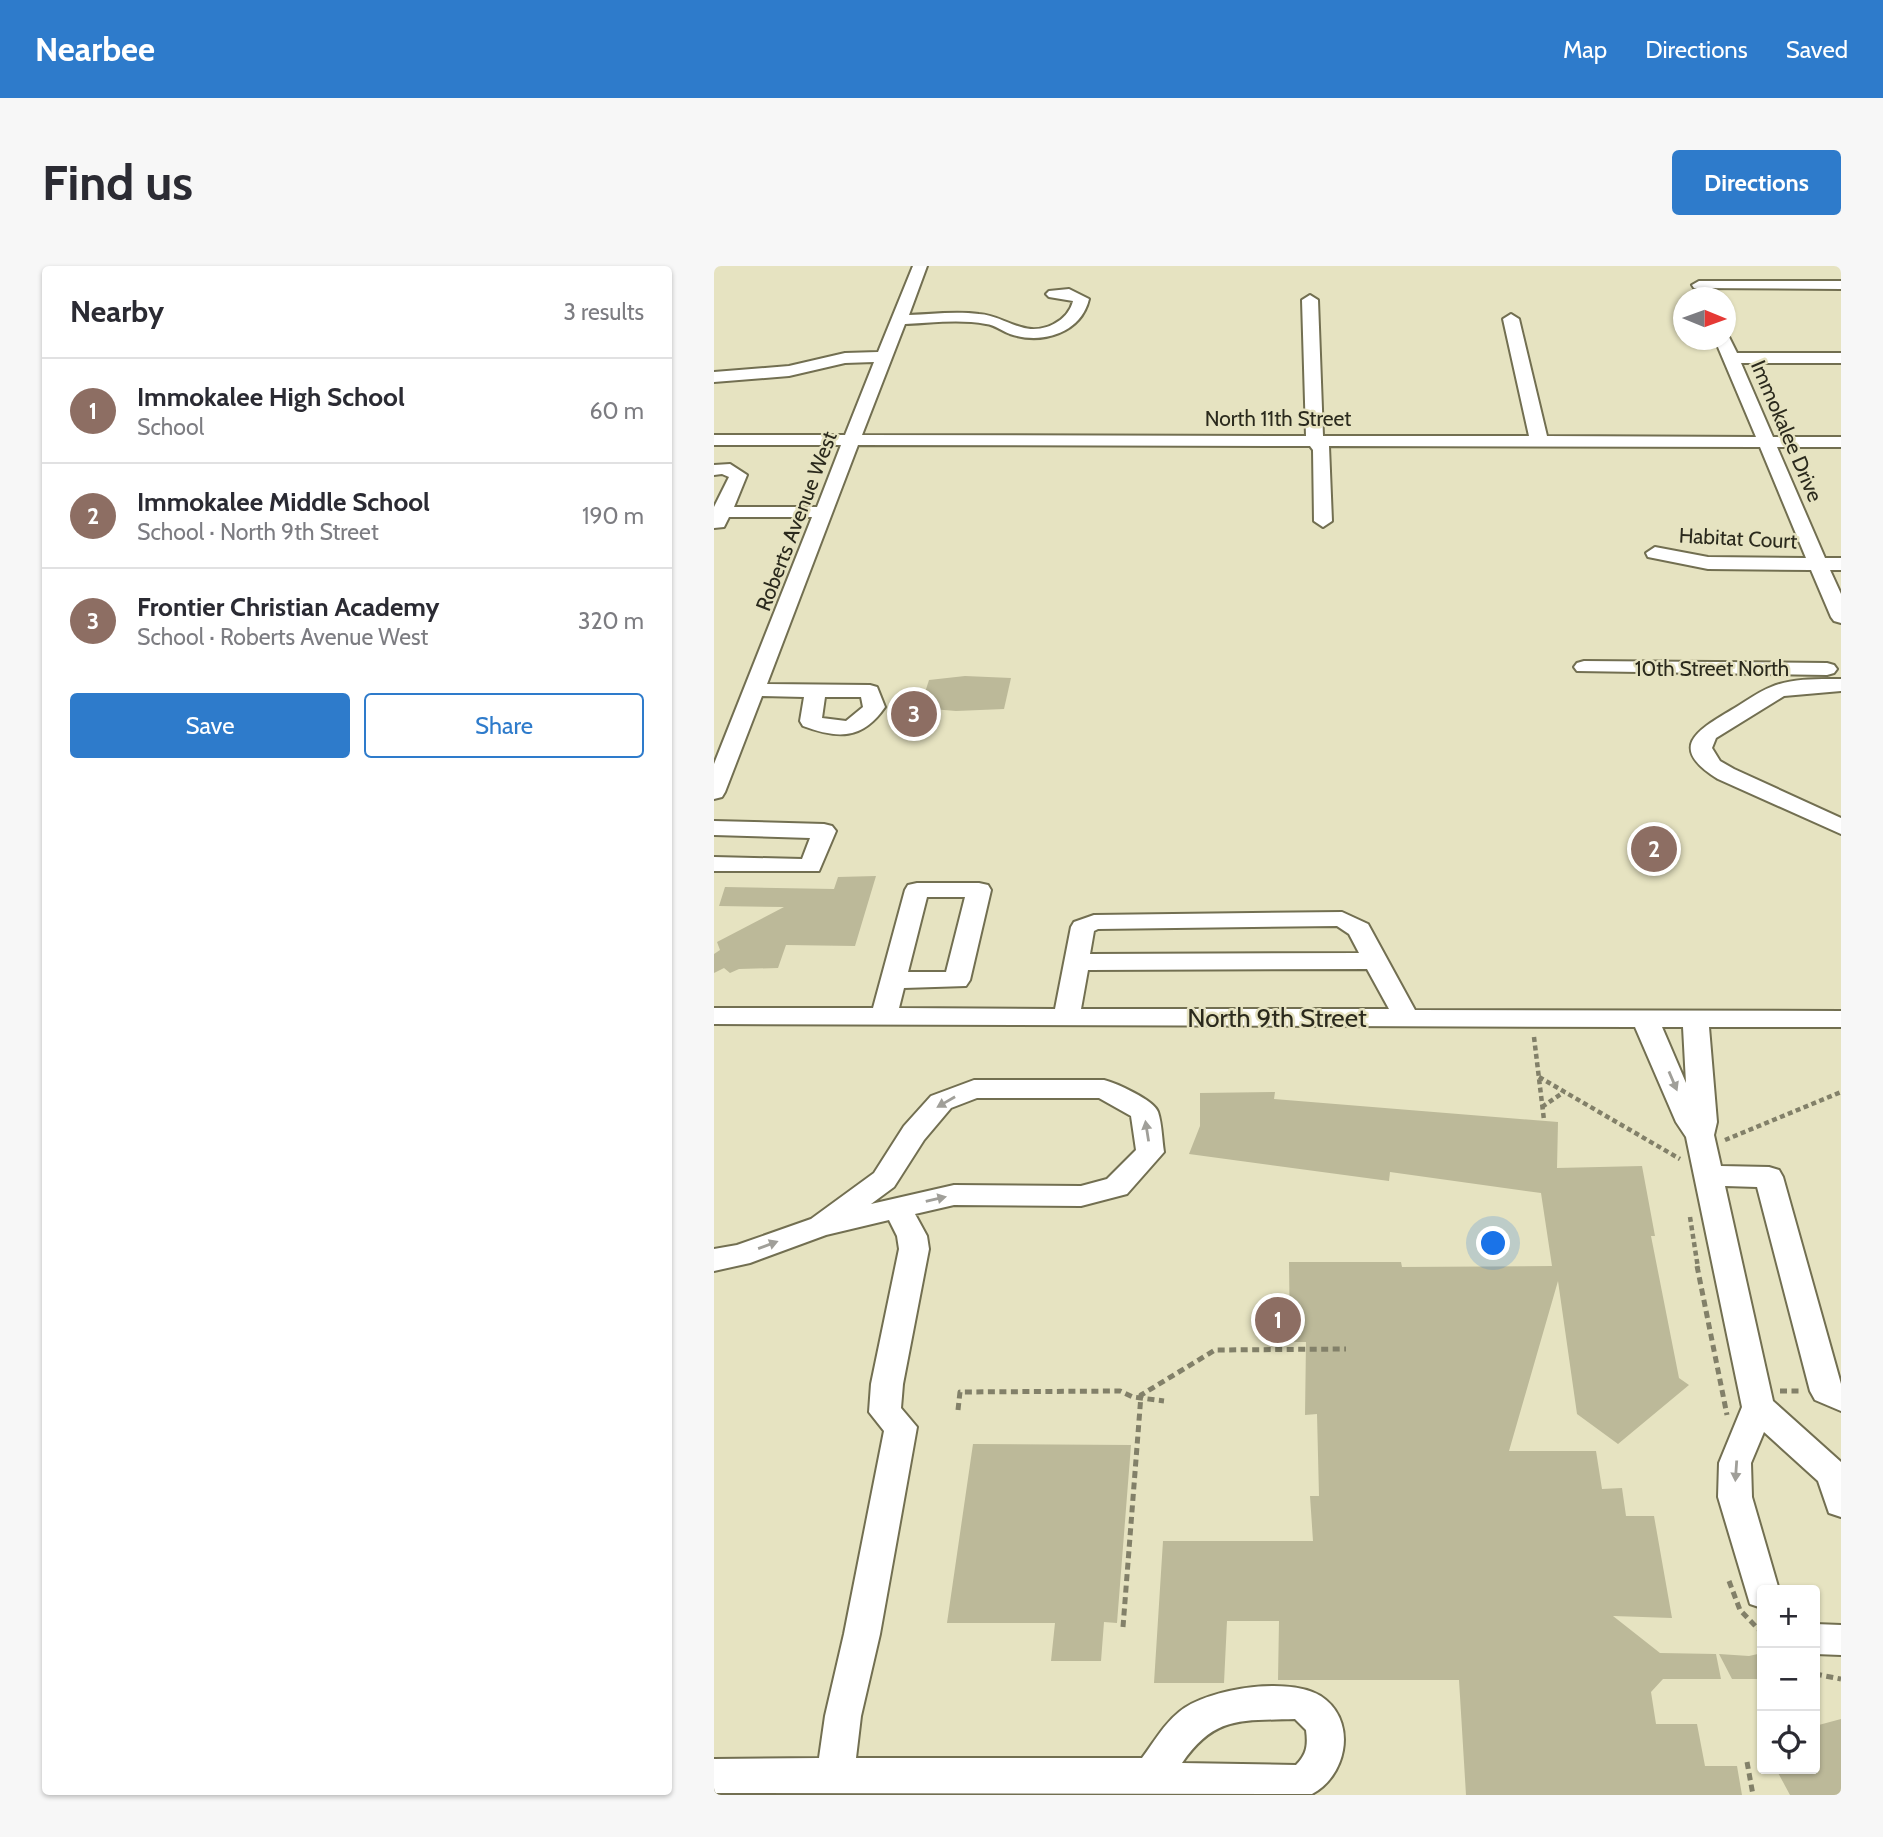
<!DOCTYPE html>
<meta charset="utf-8">
<style>
:root{--surface:#fff;--page:#f7f7f7;--text:#2b2b33;--muted:#7c7c81;--line:#e1e1e2;--accent:#2e7bcb}
body{margin:0;font-family:Cabin,sans-serif;background:var(--page);color:var(--text)}
.controls{position:absolute;right:21px;bottom:21px;display:grid;overflow:hidden;border-radius:7px;box-shadow:0 2px 5px #0004}
.controls button{width:63px;height:63px;display:grid;place-items:center;padding:0;border:0;border-bottom:2px solid var(--line);background:var(--surface);color:var(--text);font:35px sans-serif}
.compass{position:absolute;left:959px;top:21px;width:63px;height:63px;border-radius:50%;background:var(--surface);box-shadow:0 2px 5px #0004;rotate:91deg}
.you{position:absolute;left:780px;top:978px;width:24px;height:24px;margin:-18px;border:5px solid #fff;border-radius:50%;background:#1a73e8;box-shadow:0 0 0 10px #1a73e833}
.badge{display:grid;place-items:center;width:46px;height:46px;border-radius:50%;background:var(--accent);color:#fff;font-size:23px;font-weight:700}
.pin{position:absolute;translate:-50% -50%;border:4px solid #fff;box-shadow:0 2px 7px #0006}
.list{margin:0;padding:0;list-style:none}
h2{display:flex;justify-content:space-between;align-items:center;height:91px;margin:0;padding:0 28px;font-size:30px}
h2 small{font-size:23px;font-weight:400;color:var(--muted)}
.list li{display:grid;grid-template-columns:46px 1fr auto;gap:21px;align-items:center;box-sizing:border-box;height:105px;padding:0 28px;border-top:2px solid var(--line)}
.list b{display:block;font-size:26px;white-space:nowrap}
.list p{margin:0;font-size:23px;white-space:nowrap;color:var(--muted)}
.list em{font-size:23px;font-style:normal;color:var(--muted)}
.actions{display:flex;gap:14px;padding:21px 28px}
.actions a{flex:1;padding:16px 0;border:2px solid var(--accent);border-radius:7px;text-align:center;font-size:24px;color:var(--accent)}
.actions .main{background:var(--accent);color:#fff}
.icon{flex:none;width:38px;height:38px;fill:none;stroke:currentColor;stroke-width:2;stroke-linecap:round;stroke-linejoin:round}
.map{position:relative;flex:none;width:1127px;height:1529px;overflow:hidden;border-radius:7px}
header{display:flex;align-items:center;gap:42px;box-sizing:border-box;height:98px;padding:0 35px;background:var(--accent);color:#fff}
header strong{font-size:33px}
nav{display:flex;gap:38px;margin-inline-start:auto;font-size:24px}
.intro{display:flex;align-items:center;justify-content:space-between;box-sizing:border-box;height:168px;padding:0 42px}
h1{margin:0;font-size:49px}
.button{padding:18px 32px;border-radius:7px;background:var(--accent);color:#fff;font-size:24px;font-weight:700}
main{display:flex;gap:42px;padding:0 42px}
aside{flex:1;background:var(--surface);border-radius:7px;box-shadow:0 2px 5px #0004}
.map>svg:first-child{display:block}
.building{fill:#bcb999}
.lines{fill:none;stroke-linecap:round;stroke-linejoin:round}
.minor-casing{stroke:#726f51;stroke-width:4}
.path-far1{stroke:#828069;stroke-width:4.5;stroke-dasharray:5 3.5;stroke-linecap:butt}
.path{stroke:#828069;stroke-width:5;stroke-dasharray:7 4.5;stroke-linecap:butt}
.minor{fill:#fff;fill-rule:evenodd}
.oneway{fill:#a09f99}
.labels{text-anchor:middle;dominant-baseline:central;stroke-width:5;stroke-linejoin:round;paint-order:stroke}
.far-street-label{font-size:21px;fill:#2b2a1d;stroke:#e6e3c1}
.street-label{font-size:26px;fill:#2b2a1d;stroke:#e6e3c1}
</style>
<header>
<strong>Nearbee</strong>
<nav><a>Map</a><a>Directions</a><a>Saved</a></nav>
</header>
<div class="intro"><h1>Find us</h1><a class="button">Directions</a></div>
<main>
<aside>
<h2>Nearby<small>3 results</small></h2>
<ul class="list">
<li><span class="badge" style="background:#8d6e63">1</span><div><b>Immokalee High School</b><p>School</p></div><em>60 m</em></li>
<li><span class="badge" style="background:#8d6e63">2</span><div><b>Immokalee Middle School</b><p>School · North 9th Street</p></div><em>190 m</em></li>
<li><span class="badge" style="background:#8d6e63">3</span><div><b>Frontier Christian Academy</b><p>School · Roberts Avenue West</p></div><em>320 m</em></li>
</ul>
<div class="actions"><a class="main">Save</a><a>Share</a></div>
</aside>
<div class="map">
<svg width="1127" height="1529" viewBox="0 0 1127 1529">
<rect width="100%" height="100%" fill="#e6e3c1"/>
<g class="building">
<path d="M251,410L297,412L290,443L242,445L206,442L215,414Z"/>
<path d="M162,610L141,680L72,679L64,702L25,703L16,707L10,702L0,707V688L6,684L3,676L70,641L5,640L11,621L120,623L124,611Z"/>
<path d="M561,826L560,833L844,856L843,902L928,900L941,970H937L965,1112L975,1119L904,1178L863,1148L844,1015L795,1185H882L888,1223L908,1222L912,1250H940L958,1352L899,1350L946,1387L1002,1388L1007,1413H949L937,1426L942,1458H983L991,1500H1023L1028,1529H752L745,1414H564L565,1355H513L510,1417H440L449,1275H599L596,1230H605L603,1148L591,1149L592,1076H576L575,996H687L688,1001L838,1000L827,927L676,906L675,915L475,888L486,860V827Z"/>
<path d="M259,1178L417,1179L403,1357L390,1356L387,1395H337L341,1357H233Z"/>
<path d="M1048,1387V1413H1018L1005,1388L1035,1390Z"/>
<path d="M1127,1453V1529H1076L1062,1503H1101V1460Z"/>
</g>
<g class="lines">
<g class="minor-casing">
<g id="minor">
<path d="M199,0H213L195,49C218,48 242,45 265,48C281,49 292,57 307,61C328,68 354,56 359,35L335,31L332,28L335,25L355,23L375,33C367,67 328,79 296,68C288,65 281,59 272,58C245,53 217,57 191,58L148,169L592,170L588,34L596,29L604,34L609,170H815L789,53L797,48L805,53L833,170L1042,171L1001,74H1012V70L1015,71L1023,87H1127V97H1027L1059,171H1127V181H1063L1111,292H1127V304H1116L1127,328V357L1120,355L1117,351L1097,304L994,303L934,291L932,287L941,281L994,291L1092,292L1046,181L615,180L618,255L609,261L600,255L599,184L596,180L144,179L53,418L156,419L163,421L171,441C148,474 124,473 89,460L86,455L90,431L48,430L11,526L8,531L0,533V498L98,251H15L10,261L0,262V241L15,211L8,208L0,209V199L16,198L33,209L20,241H103L127,179H0V169H131L160,96L131,97L75,110L0,116V106L75,100L131,87L164,86ZM111,431H147L149,441L132,455L108,452Z"/>
<path d="M985,15H1127V23L980,22L978,19Z"/>
<path d="M870,395L1113,397L1120,399L1123,403L1120,407L1113,409L863,405L860,401L863,397Z"/>
<path d="M1127,413V425L1070,430L1002,472L998,482L1006,495L1020,503L1127,552V568L1004,513C952,481 984,464 1019,443C1031,436 1044,426 1057,421C1078,412 1105,413 1127,413Z"/>
<path d="M0,555L110,558L118,560L122,565L105,605H0V591L88,593L96,572L0,569Z"/>
<path d="M203,617H265L274,619L277,624L256,714L252,720L190,722L185,742L341,743L357,661L360,656L380,649L628,646L654,658L701,744L1127,745V761H995L1003,856L1000,869L1007,900L1055,901L1065,904L1069,911L1127,1118V1145L1101,1134L1096,1125L1043,921L1011,920L1059,1135L1127,1196V1251L1115,1247L1104,1215L1050,1166L1037,1197L1038,1231L1065,1324H1048V1342L1036,1338L1004,1231L1005,1197L1028,1141L972,871L962,856L921,761L0,758V742H159L191,624L194,619ZM213,631H251L232,706H194ZM623,660L635,668L645,687L376,688L380,665L384,663ZM653,703L675,743H367L374,704ZM948,761H969L972,817Z"/>
<path d="M260,814H390C402,817 440,834 444,846C448,858 448,873 450,886L413,928L367,940L240,939L201,948L213,970L215,983L189,1118L187,1142L203,1161L166,1368L147,1450L142,1492H428C440,1476 450,1458 465,1446C493,1422 583,1408 612,1434C643,1460 631,1511 598,1528L0,1527V1493L105,1492L111,1450L130,1368L170,1165L155,1146L157,1118L185,983L183,970L175,954L112,969L36,997L0,1005V983L23,979L97,953L160,907L190,860L217,830ZM263,832H385L417,850L422,884L393,913L367,920L240,919L157,938L180,921L210,874L237,842ZM581,1453L592,1464C594,1479 593,1488 582,1499L468,1497C501,1449 528,1455 581,1453Z"/>
<path d="M1101,1358L1127,1359V1389L1101,1388Z"/>
</g>
</g>
<g class="path-far1">
<path d="M820,771L830,854"/>
<path d="M825,811L966,893"/>
<path d="M828,841L850,826"/>
<path d="M1011,874L1127,826"/>
<path d="M976,951L984,1002"/>
</g>
<g class="path">
<path d="M983,1000L1013,1149"/>
<path d="M1066,1125H1086"/>
<path d="M244,1144L246,1126L406,1125L419,1131L450,1135"/>
<path d="M1015,1315L1026,1344L1048,1367"/>
<path d="M409,1361L427,1129L501,1084L632,1083"/>
<path d="M1101,1408L1127,1413"/>
<path d="M1033,1496L1039,1529"/>
</g>
<use href="#minor" class="minor"/>
</g>
<defs><path id="oneway-solid" d="M-6-.8H1V-3.2L6.5 0L1 3.2V.8H-6Z" transform="scale(1.75)"/></defs>
<g class="oneway">
<use href="#oneway-solid" transform="translate(959 815) rotate(67)"/>
<use href="#oneway-solid" transform="translate(232 836) rotate(150)"/>
<use href="#oneway-solid" transform="translate(433 865) rotate(-99)"/>
<use href="#oneway-solid" transform="translate(222 933) rotate(-13)"/>
<use href="#oneway-solid" transform="translate(54 979) rotate(-20)"/>
<use href="#oneway-solid" transform="translate(1022 1205) rotate(94)"/>
</g>
<g class="labels">
<g class="far-street-label">
<text x="564" y="152">North 11th Street</text>
<text transform="translate(1073 165) rotate(67)">Immokalee Drive</text>
<text transform="translate(82 255) rotate(-69)">Roberts Avenue West</text>
<text transform="translate(1024 272) rotate(3)">Habitat Court</text>
<text x="998" y="402">10th Street North</text>
</g>
<g class="street-label">
<text x="563" y="752">North 9th Street</text>
</g>
</g>
</svg>
<div class="controls">
<button>+</button>
<button>−</button>
<button><svg class="icon" aria-label="locate" viewBox="0 0 24 24"><circle cx="12" cy="12" r="6"/><path d="M12 2v4M12 18v4M2 12h4M18 12h4"/></svg></button>
</div>
<svg class="compass" viewBox="-18 -18 36 36"><path d="M0-13l5 13h-10z" fill="#e53935"/><path d="M0 13l5-13h-10z" fill="#7c7c81"/></svg>
<div class="you"></div>
<div class="pin badge" style="left:564px;top:1054px;background:#8d6e63">1</div>
<div class="pin badge" style="left:940px;top:583px;background:#8d6e63">2</div>
<div class="pin badge" style="left:200px;top:448px;background:#8d6e63">3</div>
</div>
</main>
